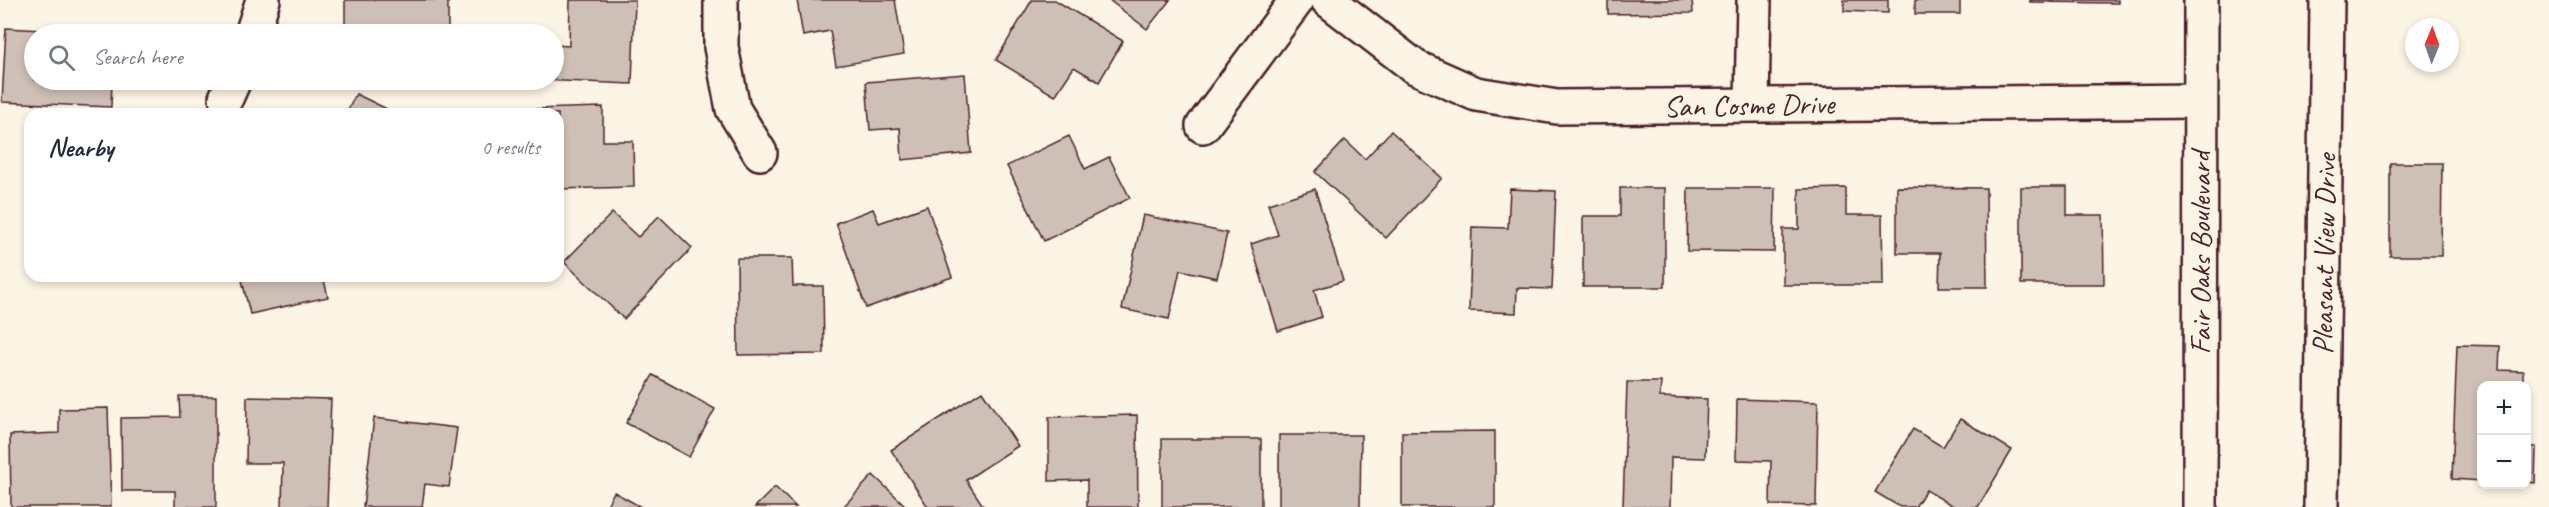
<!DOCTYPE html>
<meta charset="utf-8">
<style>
:root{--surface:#fff;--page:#f2f2f3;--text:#1f2937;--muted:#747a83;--line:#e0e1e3}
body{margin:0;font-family:Caveat,sans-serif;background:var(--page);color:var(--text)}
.controls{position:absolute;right:18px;bottom:18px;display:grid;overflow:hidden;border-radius:12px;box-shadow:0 3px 9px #0003}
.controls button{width:54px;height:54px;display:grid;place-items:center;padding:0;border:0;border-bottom:2px solid var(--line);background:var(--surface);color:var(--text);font:30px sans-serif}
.compass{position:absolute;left:2405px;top:18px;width:54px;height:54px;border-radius:50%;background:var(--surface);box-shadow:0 3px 9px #0003;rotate:1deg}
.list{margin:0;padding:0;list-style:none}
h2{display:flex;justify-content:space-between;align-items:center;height:78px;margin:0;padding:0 24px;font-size:26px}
h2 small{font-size:20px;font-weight:400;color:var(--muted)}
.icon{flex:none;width:33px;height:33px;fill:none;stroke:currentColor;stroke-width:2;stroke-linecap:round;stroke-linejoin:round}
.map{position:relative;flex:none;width:2549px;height:507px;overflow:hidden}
.search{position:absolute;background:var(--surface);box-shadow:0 3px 9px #0003;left:24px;top:24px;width:540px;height:66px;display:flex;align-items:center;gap:15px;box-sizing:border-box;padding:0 21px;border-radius:33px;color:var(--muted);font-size:22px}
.panel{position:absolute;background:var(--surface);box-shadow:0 3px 9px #0003;left:24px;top:108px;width:540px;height:174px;border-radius:18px}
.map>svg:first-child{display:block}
.building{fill:#cfc0b7;stroke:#4a1f2b;stroke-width:1.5}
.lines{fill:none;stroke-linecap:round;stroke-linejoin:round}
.minor-casing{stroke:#4a1f2b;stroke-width:38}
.major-casing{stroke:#4a1f2b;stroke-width:38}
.minor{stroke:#fcf5e5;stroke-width:33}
.major{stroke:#fcf5e5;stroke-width:33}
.labels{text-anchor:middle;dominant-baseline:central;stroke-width:5;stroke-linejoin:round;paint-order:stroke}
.street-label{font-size:30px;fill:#4a1f2b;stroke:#fcf5e5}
</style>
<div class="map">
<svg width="2549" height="507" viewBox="0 0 2549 507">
<rect width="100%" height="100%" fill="#fcf5e5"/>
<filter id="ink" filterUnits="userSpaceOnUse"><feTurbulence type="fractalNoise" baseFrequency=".0167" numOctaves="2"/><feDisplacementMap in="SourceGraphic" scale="12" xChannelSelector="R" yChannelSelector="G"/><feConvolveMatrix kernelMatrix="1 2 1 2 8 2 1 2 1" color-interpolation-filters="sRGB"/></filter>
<g filter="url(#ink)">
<g class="building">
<rect x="345" y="0" width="103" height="34"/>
<path d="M570,0H635L632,84L539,80H554V45L569,46Z"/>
<path d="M797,0H895L904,54L836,66L830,31L803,36Z"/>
<path d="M1032,0H1055L1123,41L1099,82L1074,67L1055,96L996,60Z"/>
<path d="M1109,0H1170L1147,29Z"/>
<path d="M1608,0H1692L1693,13L1608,14Z"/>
<path d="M1844,0H1888V13L1844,11Z"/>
<rect x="1915" y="0" width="45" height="14"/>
<path d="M2030,0H2118V3L2030,2Z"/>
<path d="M6,28L114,34H34V80H112L111,107L2,102Z"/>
<path d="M965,74L971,153L902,160L900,128L870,130L866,82Z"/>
<path d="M356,94L397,114H346Z"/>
<path d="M603,107V141H633L634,187L558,189V114H534V109Z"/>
<path d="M1391,131L1442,178L1386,238L1315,172L1345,140L1365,159Z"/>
<path d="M1069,136L1085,169L1109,157L1130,198L1044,241L1007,166Z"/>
<path d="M2390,163H2442L2441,256H2390Z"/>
<path d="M1897,187L1986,188L1987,287H1939L1940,253H1897Z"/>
<path d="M2021,187H2067V215H2103L2104,284H2021Z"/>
<path d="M1620,188H1665V287H1583V216H1620Z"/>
<path d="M1688,188H1775L1774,252L1687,251Z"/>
<path d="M1846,188V215H1882L1883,285H1783V229H1799V189Z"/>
<path d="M1315,189L1343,281L1314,290L1322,317L1278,331L1251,244L1278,235L1268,204Z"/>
<path d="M1510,189L1556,191L1552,289L1517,288L1516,313L1469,311L1472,227L1508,228Z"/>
<path d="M927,206L952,277L866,308L836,223L873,209L879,223Z"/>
<path d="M612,213L638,237L659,216L692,248L624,319L564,262Z"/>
<path d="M1143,215L1227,233L1217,278L1180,270L1169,319L1122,309Z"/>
<path d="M737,258H792L793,286H823L824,354L738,355Z"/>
<path d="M241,276H323L328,297L250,314Z"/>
<path d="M2457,345L2500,346L2499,370L2523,371V386H2482V481L2452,479Z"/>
<path d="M653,375L715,409L689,457L626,423Z"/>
<path d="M1627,382H1661L1660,397L1707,399L1705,458L1671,457L1670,507H1623Z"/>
<path d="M982,391L1018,446L966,480L984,507H928L891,450Z"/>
<path d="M179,396H216V507H175V491H122L121,418L180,417Z"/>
<path d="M247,397L331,399L327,507H282L283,463H246Z"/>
<path d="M1737,399L1818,402L1816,506L1770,505L1771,461L1736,460Z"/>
<path d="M108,408L111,507H11L10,435L59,433V409Z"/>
<path d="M1137,415L1138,507H1087V480L1049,481V417Z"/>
<path d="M374,418L457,428L449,487L425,484L422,507H363Z"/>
<path d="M1960,419L2012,450L1978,507H1955L1926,490L1915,507H1900L1875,492L1913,429L1943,447Z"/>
<path d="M1495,431V507H1402V432Z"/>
<path d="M1279,435H1361L1360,507H1279Z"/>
<rect x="1162" y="439" width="99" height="68"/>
<path d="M2526,447H2536L2535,483L2526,482Z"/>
<path d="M873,475L907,507H843Z"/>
<path d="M775,487L796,507H755Z"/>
<path d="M614,492L641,507H606Z"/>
</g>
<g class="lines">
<g class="minor-casing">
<g id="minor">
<path d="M721,0V47L733,109L760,153"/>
<path d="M1328,0L1415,67L1476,94L1557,107L2200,101"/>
<path d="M252,34L263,0"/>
<path d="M226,98L234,80"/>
<path d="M1752,104L1754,0"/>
<path d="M1203,126L1297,0"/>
<path d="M2321,507L2327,0"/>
</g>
</g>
<g class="major-casing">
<path id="major" d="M2200,507L2201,0"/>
</g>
<use href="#minor" class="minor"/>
<use href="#major" class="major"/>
</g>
</g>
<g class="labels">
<g class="street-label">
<text transform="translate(1749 105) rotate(-1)">San Cosme Drive</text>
<text transform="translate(2200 253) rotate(-90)">Fair Oaks Boulevard</text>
<text transform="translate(2324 254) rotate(-89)">Pleasant View Drive</text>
</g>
</g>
</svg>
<div class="controls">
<button>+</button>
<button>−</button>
</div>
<svg class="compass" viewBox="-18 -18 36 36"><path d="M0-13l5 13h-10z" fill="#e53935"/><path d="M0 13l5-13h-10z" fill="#747a83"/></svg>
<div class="search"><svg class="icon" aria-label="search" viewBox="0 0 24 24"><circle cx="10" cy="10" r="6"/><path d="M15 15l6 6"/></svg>Search here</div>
<section class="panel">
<h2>Nearby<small>0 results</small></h2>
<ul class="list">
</ul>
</section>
</div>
